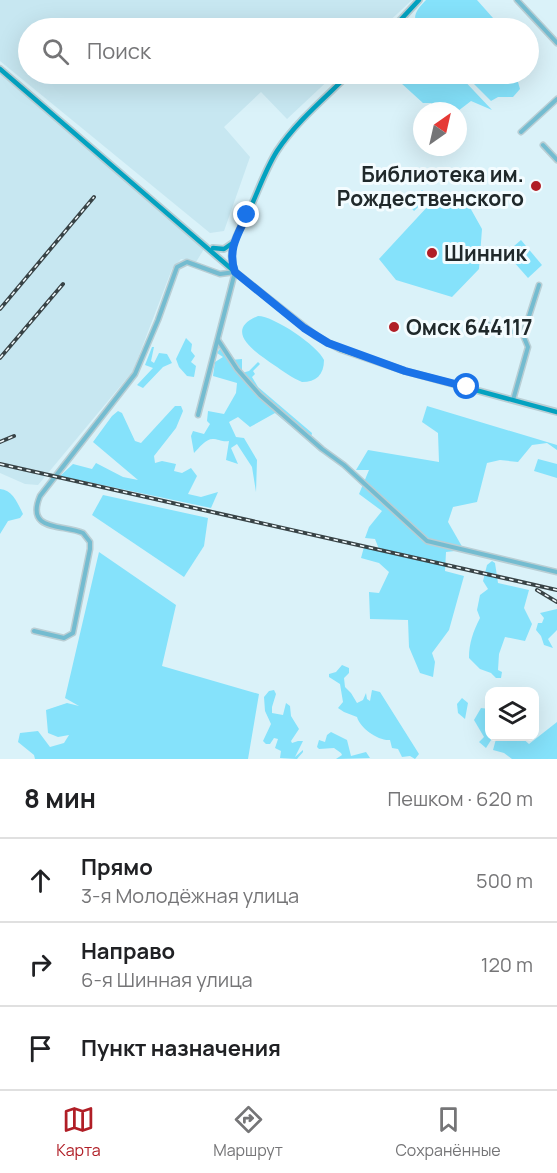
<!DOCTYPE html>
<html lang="ru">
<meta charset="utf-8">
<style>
:root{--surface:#fff;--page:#f2f2f2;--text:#202124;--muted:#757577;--line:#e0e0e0;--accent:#b01e26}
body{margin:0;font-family:Manrope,sans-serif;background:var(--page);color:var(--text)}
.controls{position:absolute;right:18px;bottom:18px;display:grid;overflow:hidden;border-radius:12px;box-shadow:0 6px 24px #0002}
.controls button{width:54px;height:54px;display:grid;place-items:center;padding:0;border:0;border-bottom:2px solid var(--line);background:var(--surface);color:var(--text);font:30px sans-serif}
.compass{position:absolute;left:413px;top:102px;width:54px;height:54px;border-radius:50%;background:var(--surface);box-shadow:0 6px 24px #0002;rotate:34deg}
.stop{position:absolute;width:18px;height:18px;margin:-14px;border:4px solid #1a73e8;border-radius:50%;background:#fff}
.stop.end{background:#1a73e8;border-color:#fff;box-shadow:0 2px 6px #0008}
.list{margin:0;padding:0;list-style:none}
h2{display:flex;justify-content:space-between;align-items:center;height:78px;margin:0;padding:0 24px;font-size:26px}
h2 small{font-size:20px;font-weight:400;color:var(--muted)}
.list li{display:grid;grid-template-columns:39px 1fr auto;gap:18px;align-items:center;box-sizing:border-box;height:84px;padding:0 24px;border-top:2px solid var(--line)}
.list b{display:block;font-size:22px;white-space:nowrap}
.list p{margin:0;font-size:20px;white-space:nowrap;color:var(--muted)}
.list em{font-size:20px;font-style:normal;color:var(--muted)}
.icon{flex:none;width:33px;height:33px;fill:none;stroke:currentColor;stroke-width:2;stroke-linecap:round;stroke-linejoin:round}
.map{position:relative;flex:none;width:557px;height:759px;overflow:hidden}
.search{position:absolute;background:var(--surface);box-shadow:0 6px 24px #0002;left:18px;right:18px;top:18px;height:66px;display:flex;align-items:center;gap:15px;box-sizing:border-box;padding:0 21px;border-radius:33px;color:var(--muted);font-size:22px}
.sheet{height:330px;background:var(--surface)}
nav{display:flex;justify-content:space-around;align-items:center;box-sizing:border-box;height:84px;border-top:2px solid var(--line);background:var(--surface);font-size:16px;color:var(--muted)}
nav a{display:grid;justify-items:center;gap:3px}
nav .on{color:var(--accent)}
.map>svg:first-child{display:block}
.built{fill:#c7e7f1}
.green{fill:#85e2fb}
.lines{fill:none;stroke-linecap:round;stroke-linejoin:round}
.minor-casing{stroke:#b9ced4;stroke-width:7}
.secondary-casing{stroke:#b9ced4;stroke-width:8}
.minor{stroke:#74bcd0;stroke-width:4}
.secondary{stroke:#03a2c0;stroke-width:4.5}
.rail-casing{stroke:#384346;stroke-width:4}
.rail{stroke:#f3fcff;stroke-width:1.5;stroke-dasharray:4.5;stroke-linecap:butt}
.route{stroke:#1a73e8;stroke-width:8}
.poi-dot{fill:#b01e26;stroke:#f3fcff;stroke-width:2}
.labels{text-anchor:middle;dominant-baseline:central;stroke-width:6;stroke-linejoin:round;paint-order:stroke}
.poi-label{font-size:21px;font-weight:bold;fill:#20292b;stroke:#f3fcff;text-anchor:start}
</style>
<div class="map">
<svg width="557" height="759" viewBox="0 0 557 759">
<rect width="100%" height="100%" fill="#daf2f9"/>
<g class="built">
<path d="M0,0H412L382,28H28V74H335L287,119L261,92L224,127L250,157L224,231L210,233L0,61Z"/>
<path d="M0,74L204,249L196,262L181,259L172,269L133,371L38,485L25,484L0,473Z"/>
</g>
<g class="green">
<path d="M426,0H477L493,18L500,21L503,28H422C409,19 417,9 426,0Z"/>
<path d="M395,74H458L492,110L471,101L458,111H437L431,103H423L401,83Z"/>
<path d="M464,74H505L508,77L518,82L520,89L513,97H498L491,101Z"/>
<path d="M422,190L429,197L414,211L409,205Z"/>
<path d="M442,199L468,204L482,229L479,269L452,297L396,280L379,259L429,205L433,208Z"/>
<path d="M521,240L542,265L528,278L506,253Z"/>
<path d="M258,316C274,316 318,346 324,360C324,375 316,382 302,382C292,378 283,371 274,365C258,354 221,331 258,316Z"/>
<path d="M186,338L192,344L191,351L195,356L191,362L196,366L194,377L187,376L179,367L176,359Z"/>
<path d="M223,344L230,360L242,359V373L249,371L258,362L260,364L253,371L255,374L252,377L258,387L312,433L310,442L275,413L250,427L238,417L229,422L236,437L244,438L257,460L256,492L252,467L237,444L231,448L238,464L226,460L229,441C222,442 221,440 214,439C206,438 200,447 194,453L191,436L193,431L204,434L210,424L207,421L208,411L224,414L236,393L237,383L213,376L215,362L223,357L217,353Z"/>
<path d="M152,347H154L151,361L154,363L159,353L167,354L172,363L163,367L143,388L137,385L153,368L145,365Z"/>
<path d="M175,406H181L183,411L176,428L154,456L155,463L162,461L176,464L174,471L182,473L191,468L197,476L188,494L201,497L218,492L211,508L60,476L73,464L92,469L96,463L123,477L138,480L93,442L112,416L118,411L122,413L135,441L141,443Z"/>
<path d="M427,406L557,445V450L547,443L532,445L518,462L500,460L487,463L477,502L453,507L448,522L464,550L446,552L445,571L464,576L449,630L432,653L435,662L433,677L420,673L409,647L408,620L370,619L369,592L379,593L389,572L379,563L361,558L364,547L376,550L379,549L375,539L365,538L369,527L382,511L359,494L369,470H356L368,450L439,462L438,433L422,422Z"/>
<path d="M538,459L557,464V478L534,471Z"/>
<path d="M0,489C13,490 18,504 23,514L20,518L8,521L0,534Z"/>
<path d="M103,495L208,518L204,546L184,577L92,515Z"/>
<path d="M99,552L176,605L162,666L259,694L248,759H35L34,755L18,742L20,733L38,731L50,747L64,743L69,735L58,737L48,733L46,710L67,703L79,706L65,698Z"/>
<path d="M492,561L495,563L498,583L529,590L524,608L532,624L525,641L505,637L499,654L498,670L502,672L501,678H496L491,673L480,669L469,658C469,643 473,632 480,618L477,610L480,595L488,589L483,581L487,565Z"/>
<path d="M557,609V630L548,639L553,648L544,645L541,636L536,630L538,623H542L544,618L540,613Z"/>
<path d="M342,665L349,668V673L344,678L345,687L351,693L357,703L363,700L366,693L367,699L370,701L372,690L380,692L419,754L415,759L410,756L402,757L398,749L392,748L390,740C378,741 360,728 357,717L344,712L338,708L343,702L340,684L329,677V674L336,672Z"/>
<path d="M274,690L276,694L272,707V713L283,715L286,703L290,706L291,716L299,729L291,741L292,743L298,741H303L295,757L303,750V752L297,759L280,758L281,751L275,748L278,739L274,738L270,744H266L263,741L271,724L265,711L264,697L269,691Z"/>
<path d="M462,698L468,703L465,719L458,713L457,704Z"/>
<path d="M481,708L489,709L490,736L493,737L486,748L479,742L484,737L474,720Z"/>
<path d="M557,722V759H512L504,753L493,750L496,739L521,737L529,744Z"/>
<path d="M331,732L347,740L351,756L366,752L370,758L336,759L342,755L341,753L334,748L319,749L317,747L319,740L325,742L327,735Z"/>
</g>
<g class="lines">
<g class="minor-casing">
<g id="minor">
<path d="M517,0L557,43"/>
<path d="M521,132L557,99"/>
<path d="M543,145L557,160"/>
<path d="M482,323L523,335L528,347L513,400"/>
<path d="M523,335L539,285"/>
<path d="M218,340L237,369L260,395L322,449L344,465L427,541L557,572"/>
<path d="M198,415L235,272"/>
<path d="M34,631L64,638L73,633L90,549V542L83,533C63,524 25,532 40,496L135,374L158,320L177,267L187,262L220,274L235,272"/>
</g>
</g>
<g class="secondary-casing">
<g id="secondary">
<path d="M393,28L419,0"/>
<path d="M0,69L235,272L316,336L340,349L405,371L557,412"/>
<path d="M213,248L224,249L234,242"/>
<path d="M234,269C226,249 240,230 248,213C258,192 265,170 277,151C296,122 325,98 349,74"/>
</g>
</g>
<use href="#minor" class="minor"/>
<use href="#secondary" class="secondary"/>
<g class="rail-casing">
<g id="rail">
<path d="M0,309L94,197"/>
<path d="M0,358L63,284"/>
<path d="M0,442L14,436"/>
<path d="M0,464L557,590"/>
<path d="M537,590L557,602"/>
</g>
</g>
<use href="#rail" class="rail"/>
</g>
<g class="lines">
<path class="route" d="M247,215C238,234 227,250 235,272L304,328L328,343L405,371L467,387"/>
</g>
<g class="poi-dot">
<circle cx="536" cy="186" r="6"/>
<circle cx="432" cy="253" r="6"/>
<circle cx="394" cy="327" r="6"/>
</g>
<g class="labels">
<g class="poi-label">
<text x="524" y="174" text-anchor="end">Библиотека им.<tspan x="524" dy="24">Рождественского</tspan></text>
<text x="444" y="253">Шинник</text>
<text x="406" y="327">Омск 644117</text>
</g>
</g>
</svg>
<div class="controls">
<button><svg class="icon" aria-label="layers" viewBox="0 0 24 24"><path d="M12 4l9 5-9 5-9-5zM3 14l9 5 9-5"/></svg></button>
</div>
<svg class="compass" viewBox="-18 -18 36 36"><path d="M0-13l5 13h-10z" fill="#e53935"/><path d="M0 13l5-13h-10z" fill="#757577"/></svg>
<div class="stop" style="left:467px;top:387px"></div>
<div class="stop end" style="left:247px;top:215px"></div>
<div class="search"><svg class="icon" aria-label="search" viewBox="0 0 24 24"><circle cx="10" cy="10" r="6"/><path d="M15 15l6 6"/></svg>Поиск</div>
</div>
<section class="sheet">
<h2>8 мин<small>Пешком · 620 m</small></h2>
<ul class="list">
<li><svg class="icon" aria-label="ahead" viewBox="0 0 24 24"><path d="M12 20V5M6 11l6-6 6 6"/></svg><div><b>Прямо</b><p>3-я Молодёжная улица</p></div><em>500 m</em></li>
<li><svg class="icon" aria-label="right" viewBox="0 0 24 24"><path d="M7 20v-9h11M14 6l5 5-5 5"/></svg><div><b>Направо</b><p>6-я Шинная улица</p></div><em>120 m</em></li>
<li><svg class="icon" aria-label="arrive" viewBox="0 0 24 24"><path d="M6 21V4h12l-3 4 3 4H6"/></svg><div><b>Пункт назначения</b></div></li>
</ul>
</section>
<nav>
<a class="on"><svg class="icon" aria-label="map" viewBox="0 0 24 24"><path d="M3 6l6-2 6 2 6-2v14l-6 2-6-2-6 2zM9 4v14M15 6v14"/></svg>Карта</a>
<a><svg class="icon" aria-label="directions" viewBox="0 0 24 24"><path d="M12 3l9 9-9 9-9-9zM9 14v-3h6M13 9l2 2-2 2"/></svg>Маршрут</a>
<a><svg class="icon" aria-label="saved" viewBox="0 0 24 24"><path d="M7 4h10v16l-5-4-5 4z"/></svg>Сохранённые</a>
</nav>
